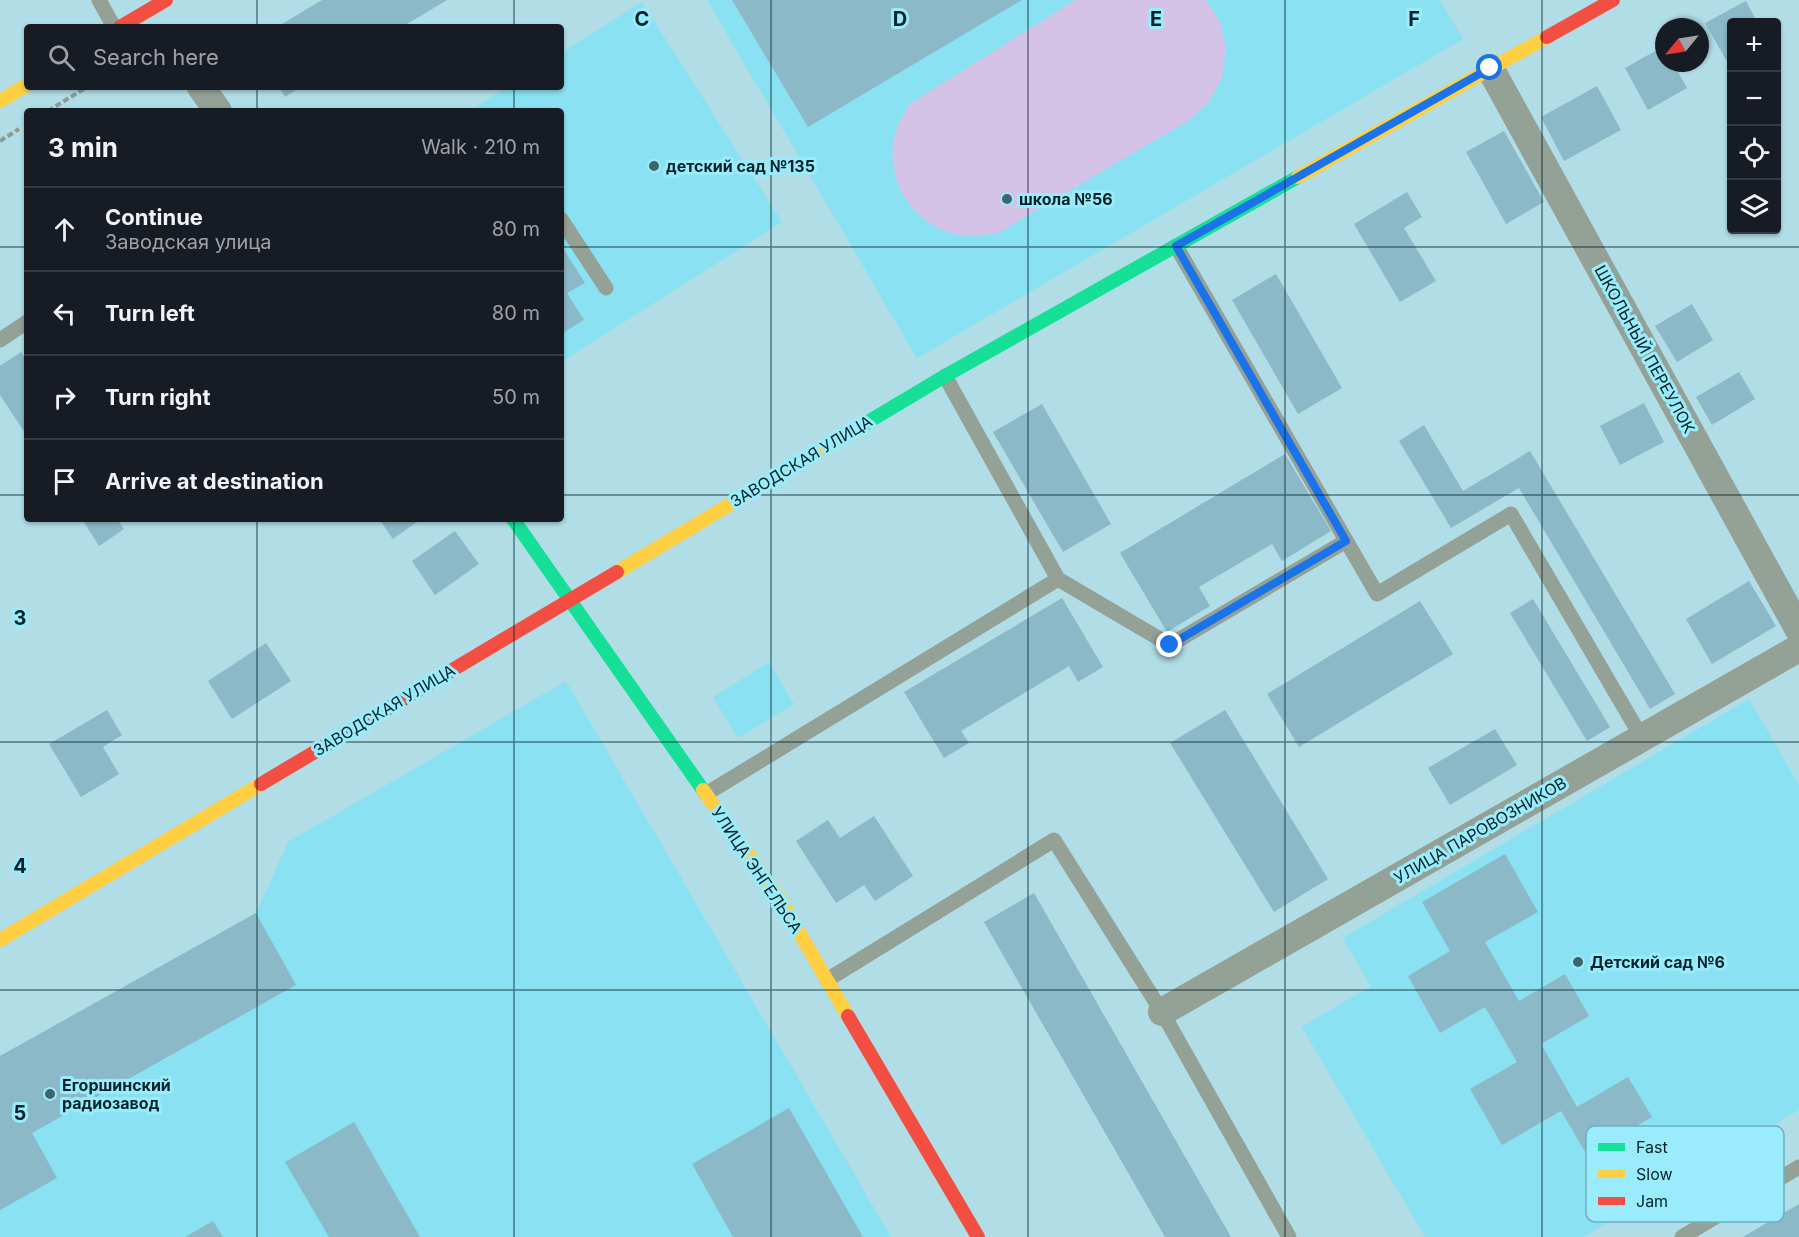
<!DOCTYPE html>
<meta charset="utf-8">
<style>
:root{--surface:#171b24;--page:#242831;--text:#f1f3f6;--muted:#9ea1a6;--line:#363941}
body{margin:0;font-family:Inter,sans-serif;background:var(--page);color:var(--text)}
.controls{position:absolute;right:18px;top:18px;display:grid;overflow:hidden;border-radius:6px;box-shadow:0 2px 4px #0004}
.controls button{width:54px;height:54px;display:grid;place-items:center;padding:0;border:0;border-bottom:2px solid var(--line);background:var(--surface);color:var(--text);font:30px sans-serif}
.compass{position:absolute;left:1655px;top:18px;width:54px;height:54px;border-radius:50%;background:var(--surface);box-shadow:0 2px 4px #0004;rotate:240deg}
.stop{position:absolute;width:18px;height:18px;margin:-14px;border:4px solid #1a73e8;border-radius:50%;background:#fff}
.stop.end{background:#1a73e8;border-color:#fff;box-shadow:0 2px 6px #0008}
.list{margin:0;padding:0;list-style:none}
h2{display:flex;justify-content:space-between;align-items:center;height:78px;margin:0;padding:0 24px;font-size:26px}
h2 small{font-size:20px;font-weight:400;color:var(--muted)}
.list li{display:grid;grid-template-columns:39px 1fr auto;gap:18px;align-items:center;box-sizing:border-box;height:84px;padding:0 24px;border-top:2px solid var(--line)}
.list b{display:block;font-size:22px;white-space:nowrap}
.list p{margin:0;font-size:20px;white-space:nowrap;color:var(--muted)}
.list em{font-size:20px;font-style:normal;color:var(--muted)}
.icon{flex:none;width:33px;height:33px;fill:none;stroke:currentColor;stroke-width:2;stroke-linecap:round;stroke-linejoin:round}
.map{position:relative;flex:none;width:1799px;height:1237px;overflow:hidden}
.search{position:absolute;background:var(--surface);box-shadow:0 2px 4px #0004;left:24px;top:24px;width:540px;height:66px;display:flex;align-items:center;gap:15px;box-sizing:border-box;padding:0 21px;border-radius:6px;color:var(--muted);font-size:22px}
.panel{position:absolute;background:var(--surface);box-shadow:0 2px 4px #0004;left:24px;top:108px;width:540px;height:414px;border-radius:6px}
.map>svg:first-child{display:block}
.built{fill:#8ae1f2}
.green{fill:#d4c3e7}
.building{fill:#8bb9c8}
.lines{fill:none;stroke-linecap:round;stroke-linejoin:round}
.path{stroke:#8b9b94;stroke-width:4;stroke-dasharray:6 3;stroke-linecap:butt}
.lane{stroke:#94a196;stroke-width:15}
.street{stroke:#94a196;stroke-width:28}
.fast{stroke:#16e098;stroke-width:14}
.slow{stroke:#ffcf43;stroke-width:14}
.jam{stroke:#f24e42;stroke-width:14}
.route{stroke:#1a73e8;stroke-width:8}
.grid{fill:none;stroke:#00232a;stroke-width:1.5;stroke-opacity:0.55}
.poi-dot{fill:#3e646c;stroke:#9aecfc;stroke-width:2}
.labels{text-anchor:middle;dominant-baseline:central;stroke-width:6;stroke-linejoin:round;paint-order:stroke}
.poi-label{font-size:16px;font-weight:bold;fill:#00232a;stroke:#9aecfc;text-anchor:start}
.street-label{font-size:16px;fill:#00232a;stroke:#9aecfc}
.key{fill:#9aecfc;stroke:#6cb0bd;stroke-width:1.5}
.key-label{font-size:16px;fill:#00232a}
.grid-label{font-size:20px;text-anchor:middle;font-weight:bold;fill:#00232a;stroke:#9aecfc;stroke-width:6;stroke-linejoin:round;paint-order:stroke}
</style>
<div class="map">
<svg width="1799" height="1237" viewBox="0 0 1799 1237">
<rect width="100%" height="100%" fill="#b0dde6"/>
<g class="built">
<path d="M707,0H1440L1463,39L917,358Z"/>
<path d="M642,2L782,222L561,362V111H469L507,87H561V53Z"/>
<path d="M769,662L794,704L738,738L713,697Z"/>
<path d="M566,681L891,1237H0V1056L256,913L288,842Z"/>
<path d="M1749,699L1799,785V1110L1583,1237H1425L1302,1027L1371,986L1343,938Z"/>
</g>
<path class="green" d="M1075,0H1206L1220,22L1226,49L1222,77L1209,102L1191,119L998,233C981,235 965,238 948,232C906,218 882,170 897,128C900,119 906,111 910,104Z"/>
<g class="building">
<path d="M322,0H447L402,27H277Z"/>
<path d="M732,0H1022L808,127Z"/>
<path d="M1746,1L1757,22H1732V70L1705,23Z"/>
<path d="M1664,46V63H1673L1687,88L1648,110L1625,68Z"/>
<path d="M1597,86L1621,130L1564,161L1541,117Z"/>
<path d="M279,87H301L285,97Z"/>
<path d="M1504,131L1544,202L1506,224L1466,152Z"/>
<path d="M1407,192L1422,217L1404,228L1436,281L1400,302L1354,224Z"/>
<path d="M561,245L585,283L567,293L584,320L561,334Z"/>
<path d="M1276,274L1342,388L1298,414L1232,300Z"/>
<path d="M1692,304L1713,340L1677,362L1655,326Z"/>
<path d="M21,352L27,361V436L0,395V366Z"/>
<path d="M1739,372L1755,399L1712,425L1696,397Z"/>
<path d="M1644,403L1664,442L1620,465L1600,426Z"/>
<path d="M1042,404L1111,524L1063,552L993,432Z"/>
<path d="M1424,425L1463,491L1530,451L1675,694L1650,709L1519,488L1451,528L1399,441Z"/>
<path d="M1285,454L1331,531L1282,561L1272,544L1199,587L1210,606L1167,632L1120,553Z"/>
<path d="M82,519H117L124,529L99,546Z"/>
<path d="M379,519H421L393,539Z"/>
<path d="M455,531L479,564L435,595L412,561Z"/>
<path d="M1749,581L1776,626L1712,664L1686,619Z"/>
<path d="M1062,598L1103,667L1078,682L1069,666L961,731L969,743L944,758L904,692Z"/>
<path d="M1533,599L1610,727L1587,741L1510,613Z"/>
<path d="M1420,601L1453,654L1299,747L1267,694Z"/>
<path d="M266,643L291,681L232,719L208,681Z"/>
<path d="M107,710L122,735L103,747L119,774L81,797L49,744Z"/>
<path d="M1225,710L1328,879L1274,912L1170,743Z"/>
<path d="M1495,729L1517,765L1450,805L1428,768Z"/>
<path d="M874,816L913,876L875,901L864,885L836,903L796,841L828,820L840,838Z"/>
<path d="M1505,854L1538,912L1485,942L1519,1001L1565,974L1589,1016L1541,1044L1577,1107L1628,1077L1652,1117L1587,1155L1561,1111L1502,1145L1470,1089L1517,1062L1485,1007L1440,1033L1408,976L1450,951L1422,902Z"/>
<path d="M1034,893L1231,1237H1165L984,922Z"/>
<path d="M256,913L296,985L32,1133L57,1178L0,1210V1056Z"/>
<path d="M789,1108L863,1237H733L692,1164Z"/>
<path d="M354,1122L420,1237H329L285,1162Z"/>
<path d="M1799,1204V1237H1743Z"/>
<path d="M213,1221L223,1237H185Z"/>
</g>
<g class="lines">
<g class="path">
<path d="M48,111L87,87"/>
<path d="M0,141L19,129"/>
</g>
<g class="lane">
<path d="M99,0L114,27"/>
<path d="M561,219L606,288"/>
<path d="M1176,246L1377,594L1511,514L1642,738"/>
<path d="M0,340L27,322"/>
<path d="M945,376L1058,579L1170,645L1346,541"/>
<path d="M706,794L1058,579"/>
<path d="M827,980L1054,840L1162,1012L1289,1237"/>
<path d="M1682,1237L1799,1167"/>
</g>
<g class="street">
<path d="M1490,68L1799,630"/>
<path d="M201,87L218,111"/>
<path d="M1162,1012L1799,648"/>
</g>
<g class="fast">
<path d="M841,438L945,376L1298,177"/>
<path d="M513,519L703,790"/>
</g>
<g class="slow">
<path d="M0,101L27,85"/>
<path d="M1298,177L1547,37"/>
<path d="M617,572L841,438"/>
<path d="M703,790L779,898L848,1016"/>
<path d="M0,940L261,784"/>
</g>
<g class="jam">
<path d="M120,27L166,0"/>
<path d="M1547,37L1613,0"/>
<path d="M261,784L617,572"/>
<path d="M848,1016L978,1237"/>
</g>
</g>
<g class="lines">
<path class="route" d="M1170,645L1346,541L1176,246L1490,68"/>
</g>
<path class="grid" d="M257,0V27M514,0V27M771,0V1237M1028,0V1237M1285,0V1237M1542,0V1237M257,87V111M514,87V111M0,247H27M561,247H1799M0,495H27M561,495H1799M257,519V1237M514,519V1237M0,742H1799M0,990H1799"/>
<g class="poi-dot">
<circle cx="654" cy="166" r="6"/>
<circle cx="1007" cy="199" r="6"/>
<circle cx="1578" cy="962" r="6"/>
<circle cx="50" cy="1094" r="6"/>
</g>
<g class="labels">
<g class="poi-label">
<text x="666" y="166">детский сад №135</text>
<text x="1019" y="199">школа №56</text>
<text x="1590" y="962">Детский сад №6</text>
<text x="62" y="1085">Егоршинский<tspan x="62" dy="18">радиозавод</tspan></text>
</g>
<g class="street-label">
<text transform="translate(1645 349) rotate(61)">ШКОЛЬНЫЙ ПЕРЕУЛОК</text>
<text transform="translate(801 461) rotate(-31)">ЗАВОДСКАЯ УЛИЦА</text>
<text transform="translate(384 710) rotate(-31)">ЗАВОДСКАЯ УЛИЦА</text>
<text transform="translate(1480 830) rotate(-30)">УЛИЦА ПАРОВОЗНИКОВ</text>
<text transform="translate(757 870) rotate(56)">УЛИЦА ЭНГЕЛЬСА</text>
</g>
</g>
<rect x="1586" y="1126" width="198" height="96" rx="9" class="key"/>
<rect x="1598" y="1143" width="27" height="8" fill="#16e098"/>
<rect x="1598" y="1170" width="27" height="8" fill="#ffcf43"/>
<rect x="1598" y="1197" width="27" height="8" fill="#f24e42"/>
<g class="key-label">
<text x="1636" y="1153">Fast</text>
<text x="1636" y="1180">Slow</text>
<text x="1636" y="1207">Jam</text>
</g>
<g class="grid-label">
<text x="642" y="26">C</text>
<text x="900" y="26">D</text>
<text x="1156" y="26">E</text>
<text x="1414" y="26">F</text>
<text x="20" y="625">3</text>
<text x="20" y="873">4</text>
<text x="20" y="1120">5</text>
</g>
</svg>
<div class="controls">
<button>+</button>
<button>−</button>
<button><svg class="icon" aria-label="locate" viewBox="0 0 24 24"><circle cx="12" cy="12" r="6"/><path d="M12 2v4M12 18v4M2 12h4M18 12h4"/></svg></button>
<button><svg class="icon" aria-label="layers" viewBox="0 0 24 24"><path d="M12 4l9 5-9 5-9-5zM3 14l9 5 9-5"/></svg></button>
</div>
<svg class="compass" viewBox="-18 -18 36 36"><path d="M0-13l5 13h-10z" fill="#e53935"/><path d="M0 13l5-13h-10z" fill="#9ea1a6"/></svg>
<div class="stop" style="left:1490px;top:68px"></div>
<div class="stop end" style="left:1170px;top:645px"></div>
<div class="search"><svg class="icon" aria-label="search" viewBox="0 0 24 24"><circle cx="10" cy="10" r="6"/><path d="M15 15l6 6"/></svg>Search here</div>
<section class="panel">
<h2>3 min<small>Walk · 210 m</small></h2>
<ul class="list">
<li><svg class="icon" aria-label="ahead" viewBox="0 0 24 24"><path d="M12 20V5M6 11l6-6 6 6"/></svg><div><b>Continue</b><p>Заводская улица</p></div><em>80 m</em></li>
<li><svg class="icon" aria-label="left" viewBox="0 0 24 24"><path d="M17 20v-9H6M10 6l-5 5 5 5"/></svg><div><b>Turn left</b></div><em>80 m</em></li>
<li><svg class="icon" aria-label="right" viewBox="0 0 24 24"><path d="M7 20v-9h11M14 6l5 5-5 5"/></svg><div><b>Turn right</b></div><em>50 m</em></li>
<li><svg class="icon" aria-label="arrive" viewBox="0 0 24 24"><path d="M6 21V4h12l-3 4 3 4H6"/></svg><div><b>Arrive at destination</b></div></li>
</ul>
</section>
</div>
